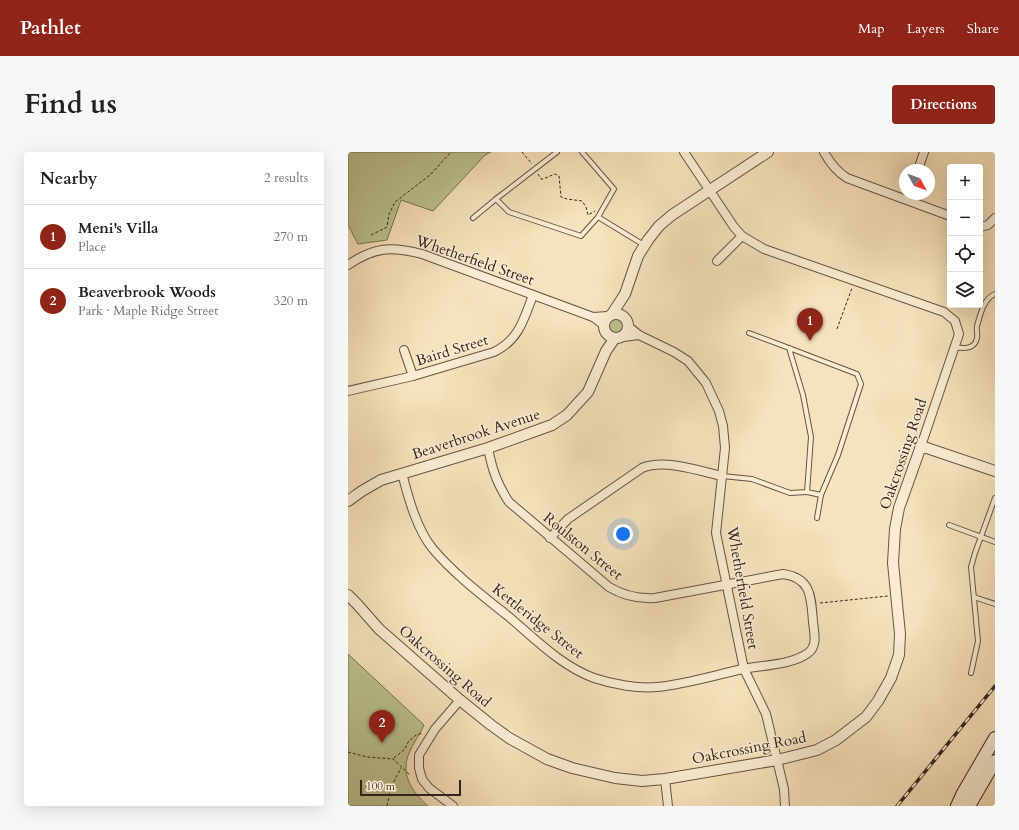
<!DOCTYPE html>
<meta charset="utf-8">
<style>
:root{--surface:#fff;--page:#f6f6f6;--text:#202124;--muted:#757577;--line:#e0e0e0;--accent:#8f2418}
body{margin:0;font-family:Cardo,serif;background:var(--page);color:var(--text)}
.controls{position:absolute;right:12px;top:12px;display:grid;overflow:hidden;border-radius:4px;box-shadow:0 4px 16px #0002}
.controls button{width:36px;height:36px;display:grid;place-items:center;padding:0;border:0;border-bottom:1px solid var(--line);background:var(--surface);color:var(--text);font:20px sans-serif}
.compass{position:absolute;left:551px;top:12px;width:36px;height:36px;border-radius:50%;background:var(--surface);box-shadow:0 4px 16px #0002;rotate:131deg}
.scale{position:absolute;left:12px;bottom:10px;width:101px;box-sizing:border-box;padding-left:4px;border:2px solid #36231b;border-top:0;font-size:11px;line-height:14px;white-space:nowrap;color:#36231b;-webkit-text-stroke:3px #f9ecd3;paint-order:stroke}
.you{position:absolute;left:275px;top:382px;width:14px;height:14px;margin:-10px;border:3px solid #fff;border-radius:50%;background:#1a73e8;box-shadow:0 0 0 6px #1a73e833}
.badge{display:grid;place-items:center;width:26px;height:26px;border-radius:50%;background:var(--accent);color:#fff;font-size:13px;font-weight:700}
.pin{position:absolute;translate:-50% -33px;filter:drop-shadow(0 1px 2px #0008)}
.pin::after{content:'';position:absolute;top:21px;width:14px;height:12px;background:inherit;clip-path:polygon(0 0,100% 0,50% 100%)}
.list{margin:0;padding:0;list-style:none}
h2{display:flex;justify-content:space-between;align-items:center;height:52px;margin:0;padding:0 16px;font-size:17px}
h2 small{font-size:13px;font-weight:400;color:var(--muted)}
.list li{display:grid;grid-template-columns:26px 1fr auto;gap:12px;align-items:center;box-sizing:border-box;height:64px;padding:0 16px;border-top:1px solid var(--line)}
.list b{display:block;font-size:15px;white-space:nowrap}
.list p{margin:0;font-size:13px;white-space:nowrap;color:var(--muted)}
.list em{font-size:13px;font-style:normal;color:var(--muted)}
.icon{flex:none;width:22px;height:22px;fill:none;stroke:currentColor;stroke-width:2;stroke-linecap:round;stroke-linejoin:round}
.map{position:relative;flex:none;width:647px;height:654px;overflow:hidden;border-radius:4px}
header{display:flex;align-items:center;gap:24px;box-sizing:border-box;height:56px;padding:0 20px;background:var(--accent);color:#fff}
header strong{font-size:19px}
nav{display:flex;gap:22px;margin-inline-start:auto;font-size:14px}
.intro{display:flex;align-items:center;justify-content:space-between;box-sizing:border-box;height:96px;padding:0 24px}
h1{margin:0;font-size:28px}
.button{padding:10px 18px;border-radius:4px;background:var(--accent);color:#fff;font-size:14px;font-weight:700}
main{display:flex;gap:24px;padding:0 24px}
aside{flex:1;background:var(--surface);border-radius:4px;box-shadow:0 4px 16px #0002}
.map>svg:first-child{display:block}
.green{fill:#bcc391;stroke:#797356}
.lines{fill:none;stroke-linecap:round;stroke-linejoin:round}
.service-casing{stroke:#665343;stroke-width:6}
.minor-casing{stroke:#665343;stroke-width:10}
.tertiary-casing{stroke:#665343;stroke-width:12}
.secondary-casing{stroke:#36231b;stroke-width:14}
.path{stroke:#36231b;stroke-width:1;stroke-dasharray:3 2;stroke-linecap:butt}
.service{stroke:#f9ecd3;stroke-width:4}
.minor{stroke:#f9ecd3;stroke-width:8}
.tertiary{stroke:#f9ecd3;stroke-width:10}
.secondary{stroke:#f9ecd3;stroke-width:12}
.rail-casing{stroke:#36231b;stroke-width:3.5}
.rail{stroke:#f9ecd3;stroke-width:2;stroke-dasharray:6;stroke-linecap:butt}
.labels{text-anchor:middle;dominant-baseline:central;stroke-width:3;stroke-linejoin:round;paint-order:stroke}
.street-label{font-size:15px;fill:#36231b;stroke:#f9ecd3}
</style>
<header>
<strong>Pathlet</strong>
<nav><a>Map</a><a>Layers</a><a>Share</a></nav>
</header>
<div class="intro"><h1>Find us</h1><a class="button">Directions</a></div>
<main>
<aside>
<h2>Nearby<small>2 results</small></h2>
<ul class="list">
<li><span class="badge">1</span><div><b>Meni's Villa</b><p>Place</p></div><em>270 m</em></li>
<li><span class="badge">2</span><div><b>Beaverbrook Woods</b><p>Park · Maple Ridge Street</p></div><em>320 m</em></li>
</ul>
</aside>
<div class="map">
<svg width="647" height="654" viewBox="0 0 647 654">
<rect width="100%" height="100%" fill="#f6e2bc"/>
<filter id="stains"><feTurbulence type="fractalNoise" baseFrequency=".005" numOctaves="4"/><feColorMatrix values="0 0 0 0 .2 0 0 0 0 .09 0 0 0 0 .02 0 0 0 .5 -.17"/></filter>
<radialGradient id="worn" r=".72"><stop offset=".6" stop-color="#630" stop-opacity="0"/><stop offset="1" stop-color="#630" stop-opacity=".3"/></radialGradient>
<g class="green">
<path d="M0,0H143L137,3L85,59L53,48L39,88L10,92L0,73Z"/>
<circle cx="269" cy="174" r="8"/>
<path d="M0,502L76,573C71,584 62,596 59,607C54,626 67,643 80,654H0Z"/>
</g>
<g class="lines">
<g class="service-casing">
<g id="service">
<path d="M209,0L148,47L161,60L233,84L250,65L266,37L234,0"/>
<path d="M250,65L296,93"/>
<path d="M125,66L148,47"/>
<path d="M401,181L441,196"/>
<path d="M607,195C616,197 627,197 629,186C630,182 628,178 629,174C632,163 636,146 647,142"/>
<path d="M374,324L404,327L442,341L459,340L463,285L455,243L441,196L509,222L513,232L490,303L473,343L469,366"/>
<path d="M459,340L473,343"/>
<path d="M601,373L647,390"/>
<path d="M626,445L647,452"/>
<path d="M623,521L630,489L623,415L627,401L647,346"/>
</g>
</g>
<g class="minor-casing">
<g id="minor">
<path d="M336,0L386,75L394,84L416,97L596,160L607,169L611,182L573,294"/>
<path d="M476,0C482,11 488,19 499,26L602,64"/>
<path d="M570,18L576,0"/>
<path d="M632,75L640,73L647,66"/>
<path d="M369,109L394,84"/>
<path d="M0,113C26,95 43,94 74,102L245,165L256,173"/>
<path d="M245,165L260,164"/>
<path d="M281,175L291,183L326,200L340,209L358,231L371,259L375,274L377,296L368,381L396,517L418,562L436,637L437,654"/>
<path d="M275,185L291,183"/>
<path d="M56,198L65,224"/>
<path d="M0,239L65,224L146,200C171,188 176,167 185,143"/>
<path d="M54,321C60,345 69,378 85,397C105,421 135,444 160,464C186,486 213,514 246,526C264,532 290,537 309,535C338,532 367,523 395,517C415,513 444,513 460,501C470,494 466,480 465,470C463,446 464,426 435,422L307,446C290,447 276,444 261,435L161,350C149,332 144,317 140,296"/>
<path d="M202,386L220,367L294,316C316,307 350,318 373,324"/>
<path d="M317,627L320,654"/>
<path d="M105,654L81,636L74,627L71,616V603L87,577L112,548"/>
</g>
</g>
<g class="tertiary-casing">
<g id="tertiary">
<circle cx="268" cy="174" r="12"/>
<path d="M264,162L277,142L290,104L300,88L311,74L324,63L420,0"/>
<path d="M0,349L14,339L33,328L140,296L204,273L219,263L240,240L258,199L267,186"/>
<path d="M0,443L9,452L31,477L112,548L143,573L161,586L199,607L224,616L267,626L294,629L317,627L429,608L469,598L488,588L518,565L530,549L543,526L551,503L552,482L545,411L547,377L551,356L573,294L647,319"/>
</g>
</g>
<g class="secondary-casing">
<g id="secondary">
<path d="M609,654L615,641L647,586"/>
<path d="M621,654L647,609"/>
</g>
</g>
<g class="path">
<path d="M174,0L184,12"/>
<path d="M190,22L193,27H195L207,22L211,24L213,45L219,47L234,49L238,55L240,63L247,59"/>
<path d="M23,83L39,75L41,62L47,50L82,23L103,0"/>
<path d="M489,177L504,136"/>
<path d="M472,451L540,444"/>
<path d="M0,600L19,605L45,607L62,623"/>
<path d="M46,606L57,597L60,590L68,583L75,581"/>
<path d="M39,654L43,635L53,616"/>
</g>
<use href="#service" class="service"/>
<use href="#minor" class="minor"/>
<use href="#tertiary" class="tertiary"/>
<use href="#secondary" class="secondary"/>
<g class="rail-casing">
<path id="rail" d="M549,654L647,534"/>
</g>
<use href="#rail" class="rail"/>
</g>
<g class="labels">
<g class="street-label">
<text transform="translate(127 108) rotate(19)">Whetherfield Street</text>
<text transform="translate(104 198) rotate(-17)">Baird Street</text>
<text transform="translate(128 282) rotate(-18)">Beaverbrook Avenue</text>
<text transform="translate(555 302) rotate(-71)">Oakcrossing Road</text>
<text transform="translate(235 394) rotate(39)">Roulston Street</text>
<text transform="translate(395 436) rotate(80)">Whetherfield Street</text>
<text transform="translate(190 469) rotate(38)">Kettleridge Street</text>
<text transform="translate(97 514) rotate(41)">Oakcrossing Road</text>
<text transform="translate(401 596) rotate(-11)">Oakcrossing Road</text>
</g>
</g>
<rect width="100%" height="100%" filter="url(#stains)"/>
<rect width="100%" height="100%" fill="url(#worn)"/>
</svg>
<div class="controls">
<button>+</button>
<button>−</button>
<button><svg class="icon" aria-label="locate" viewBox="0 0 24 24"><circle cx="12" cy="12" r="6"/><path d="M12 2v4M12 18v4M2 12h4M18 12h4"/></svg></button>
<button><svg class="icon" aria-label="layers" viewBox="0 0 24 24"><path d="M12 4l9 5-9 5-9-5zM3 14l9 5 9-5"/></svg></button>
</div>
<svg class="compass" viewBox="-18 -18 36 36"><path d="M0-13l5 13h-10z" fill="#e53935"/><path d="M0 13l5-13h-10z" fill="#757577"/></svg>
<div class="scale">100 m</div>
<div class="you"></div>
<div class="pin badge" style="left:462px;top:189px">1</div>
<div class="pin badge" style="left:34px;top:591px">2</div>
</div>
</main>
